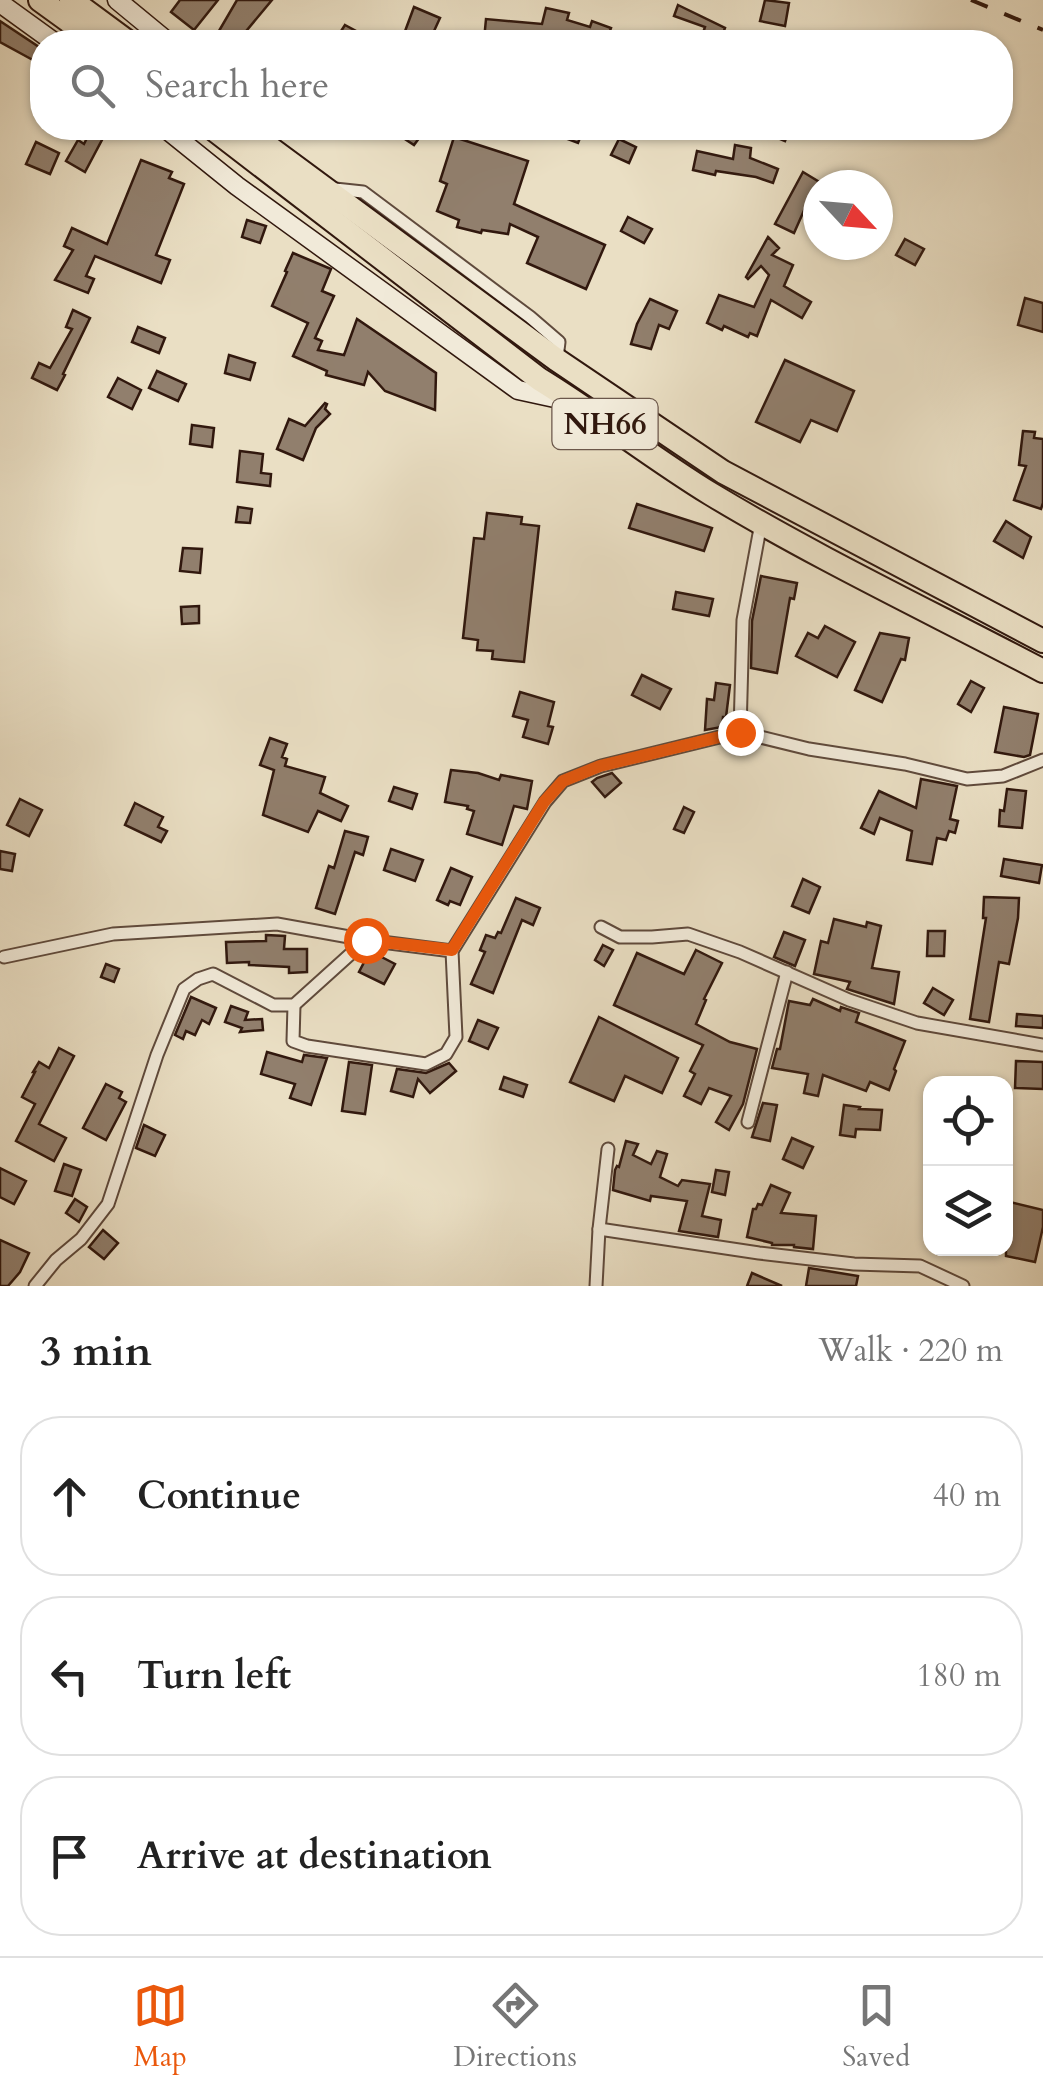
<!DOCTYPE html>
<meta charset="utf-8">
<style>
:root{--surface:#fff;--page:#f6f6f6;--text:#222;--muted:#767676;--line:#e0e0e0;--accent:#ea580c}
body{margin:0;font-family:Cardo,serif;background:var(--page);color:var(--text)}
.controls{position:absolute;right:30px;bottom:30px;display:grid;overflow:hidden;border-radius:20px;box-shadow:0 2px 8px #0004}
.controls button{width:90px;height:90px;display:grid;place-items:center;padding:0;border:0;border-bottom:2px solid var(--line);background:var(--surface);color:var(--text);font:50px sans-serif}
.compass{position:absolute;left:803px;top:170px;width:90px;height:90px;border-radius:50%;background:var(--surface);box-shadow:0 2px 8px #0004;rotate:116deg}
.stop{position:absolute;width:30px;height:30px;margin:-22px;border:8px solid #ea580c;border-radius:50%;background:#fff}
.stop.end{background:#ea580c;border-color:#fff;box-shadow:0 2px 10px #0008}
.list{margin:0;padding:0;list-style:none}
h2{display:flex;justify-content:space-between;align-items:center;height:130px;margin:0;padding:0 40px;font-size:42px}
h2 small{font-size:32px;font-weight:400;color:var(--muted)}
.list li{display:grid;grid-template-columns:65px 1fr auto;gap:30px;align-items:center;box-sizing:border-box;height:160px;margin:0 20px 20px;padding:0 20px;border:2px solid var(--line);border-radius:40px}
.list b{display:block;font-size:38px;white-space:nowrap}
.list em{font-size:32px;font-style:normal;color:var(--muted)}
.icon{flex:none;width:55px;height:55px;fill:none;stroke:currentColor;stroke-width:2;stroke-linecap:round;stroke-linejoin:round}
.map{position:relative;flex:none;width:1043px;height:1286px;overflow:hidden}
.search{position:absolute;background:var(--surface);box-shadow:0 2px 8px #0004;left:30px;right:30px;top:30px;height:110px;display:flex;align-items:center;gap:25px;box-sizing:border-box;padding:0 35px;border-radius:40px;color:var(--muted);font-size:38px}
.sheet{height:670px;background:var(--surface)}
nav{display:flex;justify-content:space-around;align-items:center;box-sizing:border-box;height:140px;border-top:2px solid var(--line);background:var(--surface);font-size:28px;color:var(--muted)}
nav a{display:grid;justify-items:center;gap:5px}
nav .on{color:var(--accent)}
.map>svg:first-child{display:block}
.building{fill:#917f6d;stroke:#31180e;stroke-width:2.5}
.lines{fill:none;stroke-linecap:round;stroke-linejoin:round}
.street-casing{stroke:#5f4a3c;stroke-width:15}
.secondary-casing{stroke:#31180e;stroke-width:21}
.highway-casing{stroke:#31180e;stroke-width:26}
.street{stroke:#f1ead9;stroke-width:11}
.secondary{stroke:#f1ead9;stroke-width:18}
.highway{stroke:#eadfc4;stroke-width:22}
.rail{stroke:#31180e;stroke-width:4;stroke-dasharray:18 18;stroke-linecap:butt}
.route{stroke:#ea580c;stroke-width:12}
.labels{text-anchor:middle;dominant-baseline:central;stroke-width:9;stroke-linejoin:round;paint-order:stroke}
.shield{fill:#f1ead9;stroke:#6b574b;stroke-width:2.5}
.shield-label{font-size:30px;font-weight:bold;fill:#31180e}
</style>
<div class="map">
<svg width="1043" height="1286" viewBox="0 0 1043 1286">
<rect width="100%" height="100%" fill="#eadfc4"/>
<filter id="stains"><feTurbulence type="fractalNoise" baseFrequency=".002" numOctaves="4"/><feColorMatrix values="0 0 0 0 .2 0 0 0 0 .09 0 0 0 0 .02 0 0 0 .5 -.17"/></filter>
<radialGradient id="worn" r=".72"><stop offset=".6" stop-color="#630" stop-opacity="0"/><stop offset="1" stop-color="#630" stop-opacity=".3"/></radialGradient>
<g class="building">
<path d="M180,0H218L194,30L171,12Z"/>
<path d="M237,0H272L237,42H228L216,36Z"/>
<path d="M765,0L789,3L785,26L760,21Z"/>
<path d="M678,5L725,28L720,42H700L705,27L674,16Z"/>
<path d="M414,7L440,18L429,42H401Z"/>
<path d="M546,8L569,13L567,20L590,27L592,21L611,28L606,42H506L484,40L486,19L542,24Z"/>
<path d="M0,21L42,49V65L0,42Z"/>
<path d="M345,25L356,31L349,42H334Z"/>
<path d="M388,128H412L422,134L414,145Z"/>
<path d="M569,128H584L578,143L565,138Z"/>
<path d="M754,128H790L785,141Z"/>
<path d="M91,130L104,136L85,172L66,161L78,140L84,144Z"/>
<path d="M454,137L528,161L514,204L605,245L586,289L527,263L538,237L510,224L508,234L482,230L481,233L457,227L459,220L437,211L447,184L440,181Z"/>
<path d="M619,139L636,147L629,163L611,155Z"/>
<path d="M36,142L59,153L50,174L26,164Z"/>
<path d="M735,145L751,148L750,158L778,169L773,183L756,177L716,171L715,175L693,170L697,151L733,159Z"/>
<path d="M141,160L172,172L169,178L184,184L156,255L170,260L161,283L95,256L86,276L94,279L88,293L55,280L73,250L64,246L72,228L107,244Z"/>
<path d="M803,172L821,183L808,207L806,206L794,233L775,224Z"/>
<path d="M628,217L652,229L644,243L621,231Z"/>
<path d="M247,220L266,226L260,243L242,237Z"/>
<path d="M768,237L779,248L772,255L793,265L784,286L811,302L802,318L771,300L757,336L750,333L748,337L724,326L722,330L707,323L719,295L754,307L769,275L761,266L748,279L746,277Z"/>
<path d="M905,239L924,249L915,265L896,255Z"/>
<path d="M293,253L331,269L322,291L334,296L315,338L322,341L318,350L344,355L357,319L436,373L435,410L385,391L368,372L364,385L326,375L327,371L293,356L308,323L272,306L287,272L285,271Z"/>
<path d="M1025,298L1043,303V332L1018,325Z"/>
<path d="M650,299L677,311L669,329L659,325L651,349L631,344L637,324Z"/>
<path d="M73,310L90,318L63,374L65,375L57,390L32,378L39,363L50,368L72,329L66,327Z"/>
<path d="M138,327L165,338L159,353L132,342Z"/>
<path d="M229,355L255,363L250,380L225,373Z"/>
<path d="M785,360L854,391L837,431L811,420L800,442L756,422Z"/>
<path d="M157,371L186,384L178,401L149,388Z"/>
<path d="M118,378L141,390L132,409L108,397Z"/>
<path d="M325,403L327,404L325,409L330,414L316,428L303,460L277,449L289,419L305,426Z"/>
<path d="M192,425L214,428L212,447L190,444Z"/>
<path d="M1023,431L1035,432L1034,438L1043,439V503L1041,509L1014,500L1026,466L1019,465Z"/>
<path d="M240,451L263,454L261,473L271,474L270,486L237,482Z"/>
<path d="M637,504L712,528L704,551L629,528Z"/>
<path d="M238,507L252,509L250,523L236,522Z"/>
<path d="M487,513L522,517L521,524L539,526L524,662L492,659L493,651L477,650L478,640L463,638L474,538L484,539Z"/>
<path d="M1006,521L1031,537L1023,558L994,541Z"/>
<path d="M183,548L202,549L200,573L180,571Z"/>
<path d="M761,576L797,583L794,599L790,598L777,673L751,668L752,621Z"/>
<path d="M676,592L713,599L709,616L673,609Z"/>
<path d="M199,606V623L182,624L181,607Z"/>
<path d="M825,626L855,642L837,677L796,656L808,633L818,638Z"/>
<path d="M880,633L909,638L905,660L901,659L882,702L855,690Z"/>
<path d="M642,675L671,689L660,709L632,695Z"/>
<path d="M971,681L984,688L971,712L958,704Z"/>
<path d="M716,683L730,685L726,717H723L722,727L705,730L707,699L714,700Z"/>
<path d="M520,692L554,702L548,726L553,727L548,744L523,737L528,720L513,716Z"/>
<path d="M1004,707L1038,714L1030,755L1024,757L995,752Z"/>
<path d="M270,738L287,744L282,757L287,759L285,766L325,777L320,793L348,806L341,821L318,811L308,832L263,815L274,770L260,765Z"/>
<path d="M451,770L478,773L499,780L501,775L532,781L527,809L514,806L502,845L467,834L474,811L467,809L468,806L445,802Z"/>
<path d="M612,773L621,783L605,797L592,782L597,778Z"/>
<path d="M921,779L957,786L950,819L958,821L955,833L949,831L946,840L937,838L932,864L907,860L912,831L880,818L874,834L861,828L879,791L916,808Z"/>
<path d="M394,787L417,794L412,809L389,801Z"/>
<path d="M1007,789L1026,791L1022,828L999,826L1000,810L1004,811Z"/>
<path d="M20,799L42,810L29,836L7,825Z"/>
<path d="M135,803L163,817L158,827L167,831L161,842L125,825Z"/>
<path d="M684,807L694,812L684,833L674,829Z"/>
<path d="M345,831L368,837L363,855L355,852L335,914L316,908L329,866L334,868Z"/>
<path d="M391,849L423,860L415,881L384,870Z"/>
<path d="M0,851L15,854L12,871L0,869Z"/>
<path d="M1004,859L1042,865L1039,883L1001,876Z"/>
<path d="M451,868L472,877L460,905L450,901L448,905L437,900Z"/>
<path d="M803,879L820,887L809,913L792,906Z"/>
<path d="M984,897L1019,898L1018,918L1009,964L999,962L989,1022L970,1019L986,918H983Z"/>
<path d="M516,898L540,908L533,925L522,920L493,993L471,984L485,952L480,950L486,935L495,938L498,932L501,933Z"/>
<path d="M834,919L866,927L867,922L881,926L872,968L899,972L894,1004L847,989L850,982L814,974L821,941L828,943Z"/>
<path d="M928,931H945L944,956H927Z"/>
<path d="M784,932L805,940L795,966L774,957Z"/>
<path d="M266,935L285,936L284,949H307V972L289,973V967L249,965V962L227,963L226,942L266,941Z"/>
<path d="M603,945L613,950L604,966L595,960Z"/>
<path d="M696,950L722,963L704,999L706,1000L696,1024L730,1042L757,1049L743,1104L729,1130L716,1122L731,1096L709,1088L701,1104L684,1096L695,1074L690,1071L703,1045L614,1005L637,953L684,974Z"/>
<path d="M370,951L395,964L384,984L359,972Z"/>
<path d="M106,964L119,969L114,982L101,977Z"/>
<path d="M933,988L953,1000L944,1015L924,1003Z"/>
<path d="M191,997L216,1008L209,1024L202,1020L195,1035L186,1031L183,1039L175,1035Z"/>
<path d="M813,999L840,1011L841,1007L859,1013L856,1022L905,1041L894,1069L896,1071L889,1090L870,1082L866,1091L823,1075L818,1096L804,1093L808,1074L772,1068L777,1049H780L789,1001L810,1005Z"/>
<path d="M231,1006L248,1012L245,1020L262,1019L263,1030L240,1032L242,1028L225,1022Z"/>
<path d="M1017,1014L1043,1016V1028L1016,1026Z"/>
<path d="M599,1017L678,1058L662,1093L625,1076L614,1101L570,1082Z"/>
<path d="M478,1020L498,1028L488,1049L469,1041Z"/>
<path d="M59,1048L74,1056L39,1124L66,1138L54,1161L16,1141L35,1104L22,1097L35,1072H33L39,1062L49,1068Z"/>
<path d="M267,1052L302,1062L304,1055L327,1058L311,1105L290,1098L295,1084L261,1074Z"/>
<path d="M1016,1061L1043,1062V1089L1015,1088Z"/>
<path d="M349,1062L372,1065L365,1114L342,1111Z"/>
<path d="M449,1063L456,1071L430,1093L418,1079L413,1097L391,1091L397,1069L426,1073Z"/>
<path d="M504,1077L527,1085L523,1097L500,1089Z"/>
<path d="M106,1084L122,1092L119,1098L126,1102L106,1140L83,1128Z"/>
<path d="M763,1103L777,1105L770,1141L752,1137Z"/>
<path d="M844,1105L860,1107L859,1109L882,1110L880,1130L856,1129L855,1137L840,1135Z"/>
<path d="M144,1125L165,1135L155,1156L136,1148Z"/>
<path d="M792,1138L813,1147L803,1168L783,1159Z"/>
<path d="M626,1141L638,1144L633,1155L651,1164L657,1151L667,1154L660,1177L678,1186L682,1180L710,1184L702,1216L721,1220L718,1237L679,1231L687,1201L651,1196L650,1201L613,1190L615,1170L617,1166L619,1167Z"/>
<path d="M64,1164L81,1170L72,1196L55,1191Z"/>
<path d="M0,1168L26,1181L14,1204L0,1197Z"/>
<path d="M716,1170L729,1172L725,1195L712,1192Z"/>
<path d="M771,1185L790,1193L781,1213L816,1216L813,1249L794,1247V1245H772V1243L747,1237L753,1209H756L758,1204L762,1205Z"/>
<path d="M75,1199L87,1207L79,1222L66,1213Z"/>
<path d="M1006,1201L1043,1210V1227L1035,1262L1006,1256Z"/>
<path d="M103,1230L118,1243L104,1259L89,1247Z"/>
<path d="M0,1240L29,1253L20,1272L8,1286H0Z"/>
<path d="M809,1268L858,1276L856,1286H806Z"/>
<path d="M752,1273L782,1286H747Z"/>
</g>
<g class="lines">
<g class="street-casing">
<g id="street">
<path d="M335,189L363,192L530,317L559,342L557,358"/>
<path d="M740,732L743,620L761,523"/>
<path d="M601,927L620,937H652L688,934L740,952L849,1000L917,1023L1043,1045"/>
<path d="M4,957L113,934L277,924L366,940L452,951"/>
<path d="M294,1005L293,1041L307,1046L426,1064L446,1054L456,1037L452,951L545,802L563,781L601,766L740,732L809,749L905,764L967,779L1003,776L1043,760"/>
<path d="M748,1122L787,972"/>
<path d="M599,1229L759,1253L854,1264L920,1266L963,1286"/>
<path d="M35,1286L56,1260L81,1239L108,1204L157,1055L184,989L198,979L213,974L273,1005H294L366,940"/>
<path d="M596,1286L599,1229L608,1149"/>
</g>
</g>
<g class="secondary-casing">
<g id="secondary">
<path d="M117,0L168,42"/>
<path d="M0,3L54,42"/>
<path d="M165,128L237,186L518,390L564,400"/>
</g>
</g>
<g class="highway-casing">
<g id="highway">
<path d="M40,0L98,42"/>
<path d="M71,0L128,42"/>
<path d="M212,128L539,379C598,415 652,458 711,494C817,558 933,613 1043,671"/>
<path d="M243,128L557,360L723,472L1043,641"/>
</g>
</g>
<use href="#street" class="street"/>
<use href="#secondary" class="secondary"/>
<use href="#highway" class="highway"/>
<path class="rail" d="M971,0L1043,30"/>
</g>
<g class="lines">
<path class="route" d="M366,940L452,950L544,802L563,781L600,766L740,732"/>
</g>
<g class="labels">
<rect class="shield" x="552.5" y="399" width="105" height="50" rx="8"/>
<g class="shield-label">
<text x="605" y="424">NH66</text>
</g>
</g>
<rect width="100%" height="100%" filter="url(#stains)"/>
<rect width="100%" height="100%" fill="url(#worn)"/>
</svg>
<div class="controls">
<button><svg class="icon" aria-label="locate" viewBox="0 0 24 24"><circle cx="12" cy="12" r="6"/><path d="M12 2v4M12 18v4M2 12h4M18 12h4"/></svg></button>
<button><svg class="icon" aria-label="layers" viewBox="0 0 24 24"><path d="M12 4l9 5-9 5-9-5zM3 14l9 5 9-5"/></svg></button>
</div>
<svg class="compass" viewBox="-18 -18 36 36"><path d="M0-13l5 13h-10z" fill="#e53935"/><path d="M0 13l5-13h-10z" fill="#767676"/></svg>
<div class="stop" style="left:366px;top:940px"></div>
<div class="stop end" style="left:740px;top:732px"></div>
<div class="search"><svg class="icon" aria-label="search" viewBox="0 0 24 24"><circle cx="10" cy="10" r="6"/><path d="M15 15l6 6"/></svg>Search here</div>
</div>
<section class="sheet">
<h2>3 min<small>Walk · 220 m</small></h2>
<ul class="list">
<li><svg class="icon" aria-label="ahead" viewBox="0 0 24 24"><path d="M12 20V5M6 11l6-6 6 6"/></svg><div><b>Continue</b></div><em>40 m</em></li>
<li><svg class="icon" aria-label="left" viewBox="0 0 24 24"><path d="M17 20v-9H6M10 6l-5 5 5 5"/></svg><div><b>Turn left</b></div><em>180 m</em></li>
<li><svg class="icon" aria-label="arrive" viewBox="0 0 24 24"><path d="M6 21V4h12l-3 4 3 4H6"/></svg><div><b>Arrive at destination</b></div></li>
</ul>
</section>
<nav>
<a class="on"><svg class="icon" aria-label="map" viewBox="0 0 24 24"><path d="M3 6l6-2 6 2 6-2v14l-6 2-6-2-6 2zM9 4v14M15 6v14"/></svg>Map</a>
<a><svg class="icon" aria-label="directions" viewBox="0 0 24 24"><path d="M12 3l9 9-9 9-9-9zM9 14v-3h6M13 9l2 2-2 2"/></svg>Directions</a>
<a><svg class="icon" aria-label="saved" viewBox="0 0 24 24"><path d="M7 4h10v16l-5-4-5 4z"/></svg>Saved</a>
</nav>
